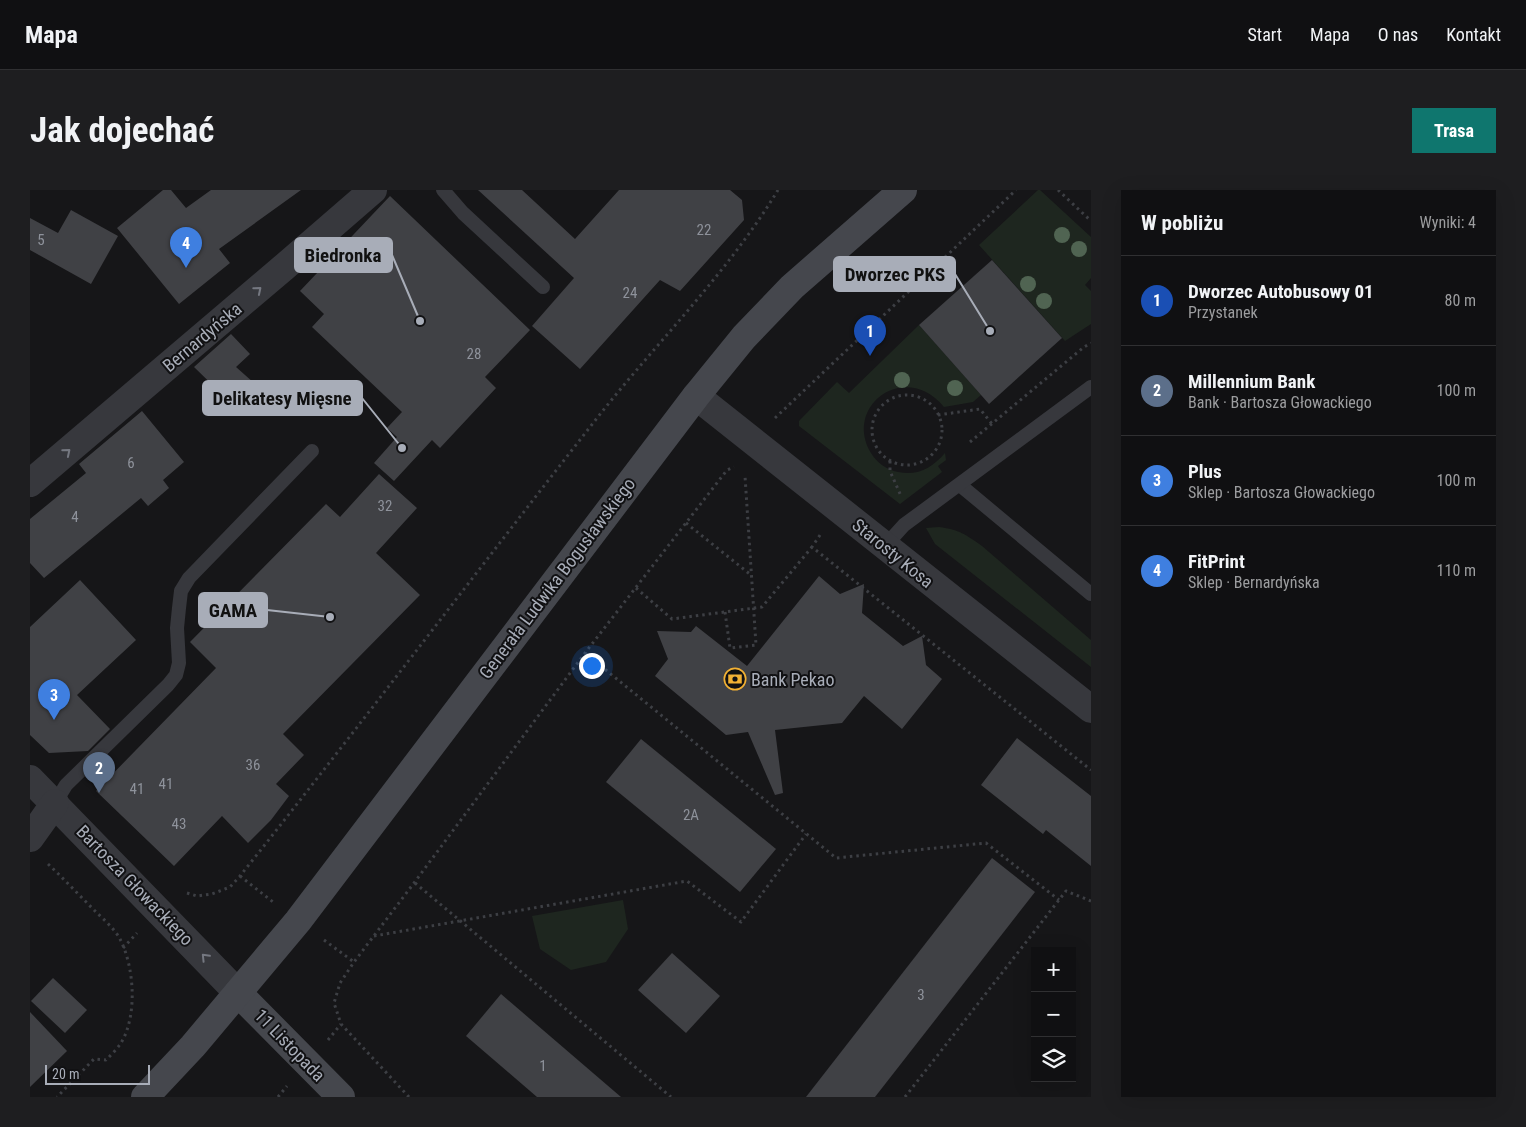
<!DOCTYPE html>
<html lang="pl">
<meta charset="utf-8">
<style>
:root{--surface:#101012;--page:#1e1e20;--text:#f1f3f6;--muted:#9c9d9f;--line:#303032;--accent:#0f766e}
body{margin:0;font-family:"Roboto Condensed",sans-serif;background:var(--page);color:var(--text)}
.controls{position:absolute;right:15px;bottom:15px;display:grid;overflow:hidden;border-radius:0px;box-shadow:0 5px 20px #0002}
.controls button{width:45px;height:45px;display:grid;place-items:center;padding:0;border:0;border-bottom:1px solid var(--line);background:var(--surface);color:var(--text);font:25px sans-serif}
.scale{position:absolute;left:15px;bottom:12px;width:105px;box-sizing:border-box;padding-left:5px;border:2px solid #a8adb8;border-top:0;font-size:14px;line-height:18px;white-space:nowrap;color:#a8adb8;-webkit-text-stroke:4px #111113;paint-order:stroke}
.you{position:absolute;left:561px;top:475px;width:18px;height:18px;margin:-12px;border:4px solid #fff;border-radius:50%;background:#1a73e8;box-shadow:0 0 0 8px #1a73e833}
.badge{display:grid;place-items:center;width:32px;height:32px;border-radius:50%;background:var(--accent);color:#fff;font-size:16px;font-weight:700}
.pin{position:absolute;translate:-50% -41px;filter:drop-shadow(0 1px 2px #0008)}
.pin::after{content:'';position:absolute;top:26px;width:18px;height:15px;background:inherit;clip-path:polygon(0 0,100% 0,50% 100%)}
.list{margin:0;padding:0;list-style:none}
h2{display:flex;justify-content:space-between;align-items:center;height:65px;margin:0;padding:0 20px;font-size:21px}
h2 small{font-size:16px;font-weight:400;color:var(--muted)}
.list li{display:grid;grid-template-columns:32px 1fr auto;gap:15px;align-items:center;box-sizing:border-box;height:90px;padding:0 20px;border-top:1px solid var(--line)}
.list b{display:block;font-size:19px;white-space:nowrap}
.list p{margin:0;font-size:16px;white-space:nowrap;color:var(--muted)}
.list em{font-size:16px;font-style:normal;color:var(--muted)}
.icon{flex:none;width:28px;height:28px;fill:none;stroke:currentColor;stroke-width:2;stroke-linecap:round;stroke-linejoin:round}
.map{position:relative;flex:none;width:1061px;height:907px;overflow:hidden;border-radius:0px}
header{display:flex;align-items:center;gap:30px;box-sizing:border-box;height:70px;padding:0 25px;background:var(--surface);border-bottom:1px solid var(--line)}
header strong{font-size:24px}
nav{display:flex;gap:28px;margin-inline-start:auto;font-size:18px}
.intro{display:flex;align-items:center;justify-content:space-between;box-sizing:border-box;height:120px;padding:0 30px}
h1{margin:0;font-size:35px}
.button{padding:12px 22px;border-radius:0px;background:var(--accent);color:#fff;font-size:18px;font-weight:700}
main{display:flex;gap:30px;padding:0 30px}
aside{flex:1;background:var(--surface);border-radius:0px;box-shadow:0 5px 20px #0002}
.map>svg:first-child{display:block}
.green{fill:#1e261f}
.building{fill:#404145}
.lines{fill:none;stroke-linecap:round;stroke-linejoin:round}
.path{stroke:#3d3f44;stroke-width:3;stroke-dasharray:2.5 4;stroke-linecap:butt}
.lane{stroke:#37383d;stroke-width:14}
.street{stroke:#37383d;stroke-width:28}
.secondary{stroke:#45474d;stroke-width:28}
.tree{fill:#506452}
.oneway{stroke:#757881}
.labels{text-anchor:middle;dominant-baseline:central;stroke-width:4;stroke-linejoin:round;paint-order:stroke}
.number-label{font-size:15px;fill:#8e929b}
.street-label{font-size:18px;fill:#a8adb8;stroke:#111113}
.poi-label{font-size:18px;fill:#a8adb8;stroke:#111113;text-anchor:start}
.leader{fill:none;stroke:#a8adb8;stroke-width:2}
.callout-dot{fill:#a8adb8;stroke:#111113;stroke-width:2}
.callout{fill:#a8adb8;stroke:#a8adb8;stroke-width:2}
.callout-label{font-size:19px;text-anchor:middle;font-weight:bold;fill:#111}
</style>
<header>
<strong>Mapa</strong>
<nav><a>Start</a><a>Mapa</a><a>O nas</a><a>Kontakt</a></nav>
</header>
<div class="intro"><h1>Jak dojechać</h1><a class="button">Trasa</a></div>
<main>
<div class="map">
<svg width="1061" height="907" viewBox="0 0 1061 907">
<rect width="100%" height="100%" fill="#161618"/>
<g class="green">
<path d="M1008,0H1010L1061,47V88L1055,95L1061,101V134L1035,151L949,55Z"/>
<path d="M889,135L951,205L943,212L914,217C875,170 813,216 841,263C846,272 857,280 868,282C888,286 902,278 915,263L916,270L908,276L912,282L870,314L769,236V231L807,192L819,203Z"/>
<path d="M909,337C930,340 935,344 952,356L1061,450V477L905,354L896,338Z"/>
<path d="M593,710L598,739L576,772L541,780L510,759L502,726Z"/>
</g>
<g class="building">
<path d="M133,0H141L156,18L181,0H271L189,59L200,73L149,114L87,38Z"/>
<path d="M448,0H492L545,49L589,0H700L712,10L714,30L650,101L630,90L550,179L502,136L544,88Z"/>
<path d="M360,6L500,140L455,187L466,198L410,258L402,250L364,291L344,273L367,247L357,238L372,222L282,137L294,124L270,101Z"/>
<path d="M41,20L88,46L61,94L0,60V28L28,43Z"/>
<path d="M962,70L1032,148L959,214L889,135Z"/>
<path d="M201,144L220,164L206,177L224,193L203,215L164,177Z"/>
<path d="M112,221L154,272L133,290L139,298L118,316L111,308L14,388L0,373V329L56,283L49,274Z"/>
<path d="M349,284L387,318L346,363L390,405L253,544L274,565L246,594L259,606L241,630L218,653L192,626L144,676L66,601L186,478L160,452L296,314L310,327Z"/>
<path d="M789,386L810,404L834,394L832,423L873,456L892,446L896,475L912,489L872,539L834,506L812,533L745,540L753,603L745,605L718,542L696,545L625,486L638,469L627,441L661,442L666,436L717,476Z"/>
<path d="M50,390L106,450L47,505L80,539L58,561L19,563L0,545V437Z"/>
<path d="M987,548L1061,606V676L1016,640L1013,644L951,595Z"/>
<path d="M611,549L746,659L710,702L576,592Z"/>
<path d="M962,668L1005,702L845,907H776Z"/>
<path d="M642,763L690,806L656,843L608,800Z"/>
<path d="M23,788L57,820L35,843L1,811Z"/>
<path d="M471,804L591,907H507L436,846Z"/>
<path d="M0,822L37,861L0,897Z"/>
</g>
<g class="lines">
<g class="path">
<path d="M1028,0L1061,31"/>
<circle cx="877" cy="240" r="35"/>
<path d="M908,225L950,219L962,234"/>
<path d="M745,228L986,0"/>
<path d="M940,252L1054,157L1061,153"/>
<path d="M860,271V281L871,306"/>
<path d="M656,333L721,385"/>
<path d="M790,345L782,357L1061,580"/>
<path d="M606,398L642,429L732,417L782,357"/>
<path d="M695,422L700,458L726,455L715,286"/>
<path d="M555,463L806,668L956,653L1029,710"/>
<path d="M18,674C34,689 49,705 64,720C73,729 84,738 90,749C104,776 108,825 91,853C87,859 81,865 76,870L64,869L27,907"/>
<path d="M210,686L243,712"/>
<path d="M385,693L641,907"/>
<path d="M157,703L167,706L182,704L200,697L210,686C332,533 450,377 571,223C630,149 699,81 748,0"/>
<path d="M344,746L657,691L711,732L776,644"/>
<path d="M294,750L324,772"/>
<path d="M93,758L107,743"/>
<path d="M298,850L311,834"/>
<path d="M248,907L257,896"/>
<path d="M379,907L311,834L304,813L310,793L324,772L384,693L555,463L697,280L704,277"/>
<path d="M875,907L1036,701L1061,711"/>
</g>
<g class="lane">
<path d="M413,0L433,23L513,97"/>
<path d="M930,295L1061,404"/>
<path d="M855,356L874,335L1061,197"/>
<path d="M25,613L36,595L138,495L146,485L149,473L147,438L149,418L151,401L159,388L282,261"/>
</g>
<g class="street">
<path d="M666,206L1061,519"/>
<path d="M0,293L253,78L343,0"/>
<path d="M0,589L208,803"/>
<path d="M0,648L25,613"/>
</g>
<g class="secondary">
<path d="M208,803L311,907"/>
<path d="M115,907L163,856L268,731L666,206L714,147L762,97L873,0"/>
</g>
</g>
<g class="tree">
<circle cx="1032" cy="45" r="8"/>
<circle cx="1049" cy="59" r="8"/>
<circle cx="998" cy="94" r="8"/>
<circle cx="1014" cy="111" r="8"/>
<circle cx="872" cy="190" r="8"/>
<circle cx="925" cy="198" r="8"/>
</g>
<defs><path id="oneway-chevron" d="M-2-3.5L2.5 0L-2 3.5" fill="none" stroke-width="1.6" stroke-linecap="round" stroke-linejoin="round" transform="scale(1.25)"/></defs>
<g class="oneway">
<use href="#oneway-chevron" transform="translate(228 100) rotate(-40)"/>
<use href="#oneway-chevron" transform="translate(37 262) rotate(-40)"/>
<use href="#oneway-chevron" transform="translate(175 767) rotate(-134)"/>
</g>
<defs>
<g id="bank-ring" transform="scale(1.125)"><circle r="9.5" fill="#111113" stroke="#f2b134" stroke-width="1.5"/><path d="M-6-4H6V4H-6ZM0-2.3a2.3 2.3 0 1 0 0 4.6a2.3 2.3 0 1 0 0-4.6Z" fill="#f2b134"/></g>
</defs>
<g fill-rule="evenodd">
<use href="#bank-ring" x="705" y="489"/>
</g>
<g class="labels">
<g class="number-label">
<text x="674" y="40">22</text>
<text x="11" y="50">5</text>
<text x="600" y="103">24</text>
<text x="444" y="164">28</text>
<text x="101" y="273">6</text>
<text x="355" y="316">32</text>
<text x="45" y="327">4</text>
<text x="223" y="575">36</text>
<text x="136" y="594">41</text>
<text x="107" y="599">41</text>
<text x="661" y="625">2A</text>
<text x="149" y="634">43</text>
<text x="891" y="805">3</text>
<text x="513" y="876">1</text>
</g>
<g class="street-label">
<text transform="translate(172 147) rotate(-40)">Bernardyńska</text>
<text transform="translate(863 363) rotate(39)">Starosty Kosa</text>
<text transform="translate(527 388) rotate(-53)">Generała Ludwika Bogusławskiego</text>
<text transform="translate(105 695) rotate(46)">Bartosza Głowackiego</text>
<text transform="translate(260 855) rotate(46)">11 Listopada</text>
</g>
<g class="poi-label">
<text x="721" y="489">Bank Pekao</text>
</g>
</g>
<path class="leader" d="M390 131L362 65M960 141L925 84M372 258L332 208M300 427L237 420"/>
<g class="callout-dot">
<circle cx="390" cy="131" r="5"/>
<circle cx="960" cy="141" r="5"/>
<circle cx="372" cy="258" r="5"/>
<circle cx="300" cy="427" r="5"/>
</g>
<g class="callout">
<rect x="265" y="48" width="97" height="34" rx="5"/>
<rect x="804" y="67" width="121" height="34" rx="5"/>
<rect x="173" y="191" width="159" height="34" rx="5"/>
<rect x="169" y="403" width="68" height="34" rx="5"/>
</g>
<g class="callout-label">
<text x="313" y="72">Biedronka</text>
<text x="865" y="91">Dworzec PKS</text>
<text x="252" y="215">Delikatesy Mięsne</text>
<text x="203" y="427">GAMA</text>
</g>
</svg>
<div class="controls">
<button>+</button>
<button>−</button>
<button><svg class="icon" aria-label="layers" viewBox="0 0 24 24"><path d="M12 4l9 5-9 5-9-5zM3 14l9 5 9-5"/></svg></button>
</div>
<div class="scale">20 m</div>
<div class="you"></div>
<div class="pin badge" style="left:840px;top:166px;background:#1a4fb4">1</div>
<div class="pin badge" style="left:69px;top:603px;background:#5c6f8a">2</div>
<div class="pin badge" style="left:24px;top:530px;background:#3f7fe0">3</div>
<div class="pin badge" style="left:156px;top:78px;background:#3f7fe0">4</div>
</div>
<aside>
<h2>W pobliżu<small>Wyniki: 4</small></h2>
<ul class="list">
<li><span class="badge" style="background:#1a4fb4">1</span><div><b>Dworzec Autobusowy 01</b><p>Przystanek</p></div><em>80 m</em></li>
<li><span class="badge" style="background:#5c6f8a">2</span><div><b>Millennium Bank</b><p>Bank · Bartosza Głowackiego</p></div><em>100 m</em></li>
<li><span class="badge" style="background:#3f7fe0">3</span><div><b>Plus</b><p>Sklep · Bartosza Głowackiego</p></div><em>100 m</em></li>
<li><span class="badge" style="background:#3f7fe0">4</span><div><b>FitPrint</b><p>Sklep · Bernardyńska</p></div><em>110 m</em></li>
</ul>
</aside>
</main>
